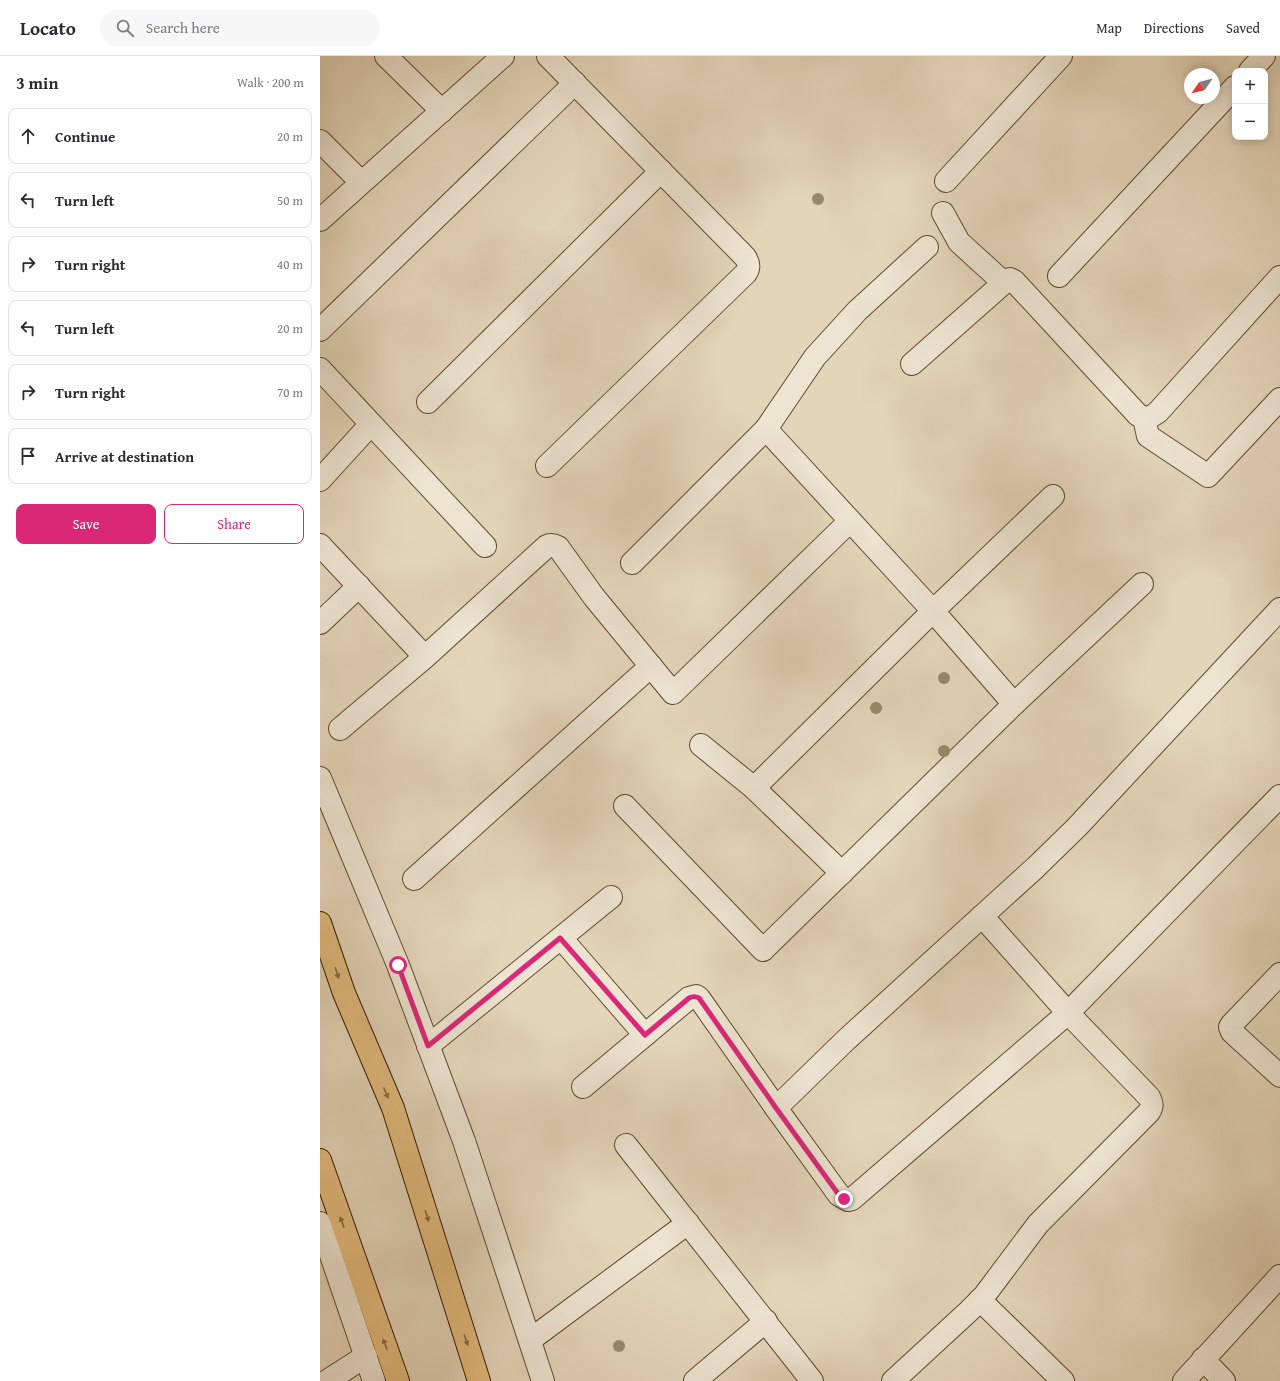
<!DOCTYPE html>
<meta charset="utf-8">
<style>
:root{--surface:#fff;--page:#f7f7f7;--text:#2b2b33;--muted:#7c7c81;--line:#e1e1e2;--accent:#db2777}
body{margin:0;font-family:"Gentium Book Plus",serif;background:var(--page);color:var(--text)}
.controls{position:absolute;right:12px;top:12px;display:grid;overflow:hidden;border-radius:8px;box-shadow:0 2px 10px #0003}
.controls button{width:36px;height:36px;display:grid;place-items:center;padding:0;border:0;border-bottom:1px solid var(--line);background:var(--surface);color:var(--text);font:20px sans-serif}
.compass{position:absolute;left:864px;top:12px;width:36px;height:36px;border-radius:50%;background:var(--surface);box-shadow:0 2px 10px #0003;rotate:235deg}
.stop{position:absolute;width:12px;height:12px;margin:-9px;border:3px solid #db2777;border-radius:50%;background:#fff}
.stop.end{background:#db2777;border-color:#fff;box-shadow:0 1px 4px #0008}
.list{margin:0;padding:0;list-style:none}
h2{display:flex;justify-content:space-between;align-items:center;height:52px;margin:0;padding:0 16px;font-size:17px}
h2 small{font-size:13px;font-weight:400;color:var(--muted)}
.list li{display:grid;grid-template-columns:26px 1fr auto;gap:12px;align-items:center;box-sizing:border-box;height:56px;margin:0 8px 8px;padding:0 8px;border:1px solid var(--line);border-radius:8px}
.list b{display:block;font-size:15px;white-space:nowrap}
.list em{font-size:13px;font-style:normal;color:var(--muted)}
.actions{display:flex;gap:8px;padding:12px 16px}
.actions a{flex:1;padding:9px 0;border:1px solid var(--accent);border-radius:8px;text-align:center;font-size:14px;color:var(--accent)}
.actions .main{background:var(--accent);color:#fff}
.icon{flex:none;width:22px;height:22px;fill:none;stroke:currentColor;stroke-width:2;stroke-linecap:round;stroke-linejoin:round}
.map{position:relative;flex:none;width:960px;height:1325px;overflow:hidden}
header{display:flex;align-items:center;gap:24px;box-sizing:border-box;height:56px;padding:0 20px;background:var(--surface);border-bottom:1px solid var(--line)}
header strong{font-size:19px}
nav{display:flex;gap:22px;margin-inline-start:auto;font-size:14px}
.search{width:280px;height:36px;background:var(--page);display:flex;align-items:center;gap:10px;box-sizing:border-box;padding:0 14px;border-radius:22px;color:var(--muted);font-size:15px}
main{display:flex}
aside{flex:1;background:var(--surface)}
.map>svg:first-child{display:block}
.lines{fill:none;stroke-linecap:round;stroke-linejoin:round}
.minor-casing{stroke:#5f4a2e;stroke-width:24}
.major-casing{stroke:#331b00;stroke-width:24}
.minor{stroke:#ede4d2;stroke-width:22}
.major{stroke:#e2ba7d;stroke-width:22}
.tree{fill:#988a6b}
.oneway{fill:#8a6a3e}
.route{stroke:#db2777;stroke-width:5}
</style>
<header>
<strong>Locato</strong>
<div class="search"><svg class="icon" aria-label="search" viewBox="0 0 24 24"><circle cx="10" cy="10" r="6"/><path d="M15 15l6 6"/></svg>Search here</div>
<nav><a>Map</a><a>Directions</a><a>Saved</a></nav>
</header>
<main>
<aside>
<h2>3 min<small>Walk · 200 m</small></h2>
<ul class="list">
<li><svg class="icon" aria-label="ahead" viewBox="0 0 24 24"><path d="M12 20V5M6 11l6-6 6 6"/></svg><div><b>Continue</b></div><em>20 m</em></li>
<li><svg class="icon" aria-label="left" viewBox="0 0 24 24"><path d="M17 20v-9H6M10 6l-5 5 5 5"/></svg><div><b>Turn left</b></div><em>50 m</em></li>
<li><svg class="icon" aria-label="right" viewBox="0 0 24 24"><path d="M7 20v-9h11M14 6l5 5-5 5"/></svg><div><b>Turn right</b></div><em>40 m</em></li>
<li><svg class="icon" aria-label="left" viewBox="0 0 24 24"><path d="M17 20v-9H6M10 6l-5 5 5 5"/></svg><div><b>Turn left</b></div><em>20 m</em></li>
<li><svg class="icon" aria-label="right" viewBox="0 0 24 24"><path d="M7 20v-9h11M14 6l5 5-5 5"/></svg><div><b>Turn right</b></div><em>70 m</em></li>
<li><svg class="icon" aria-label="arrive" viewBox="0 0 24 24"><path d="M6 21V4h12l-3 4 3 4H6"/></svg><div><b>Arrive at destination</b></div></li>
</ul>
<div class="actions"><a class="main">Save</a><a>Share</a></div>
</aside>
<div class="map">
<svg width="960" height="1325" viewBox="0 0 960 1325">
<rect width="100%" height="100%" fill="#e4d5ba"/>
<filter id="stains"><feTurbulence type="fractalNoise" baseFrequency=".005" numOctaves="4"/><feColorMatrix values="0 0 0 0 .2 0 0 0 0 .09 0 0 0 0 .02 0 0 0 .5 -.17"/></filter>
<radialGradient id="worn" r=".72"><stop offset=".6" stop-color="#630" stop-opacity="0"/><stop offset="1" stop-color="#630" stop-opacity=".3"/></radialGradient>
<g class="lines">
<g class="minor-casing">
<g id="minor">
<path d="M66,0L122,55"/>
<path d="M930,15L944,0"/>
<path d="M0,85L41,126"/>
<path d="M626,125L741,0"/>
<path d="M623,157L639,186L684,227"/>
<path d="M0,164L183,0"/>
<path d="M739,220L915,31"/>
<path d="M0,274L255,27"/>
<path d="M592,308L687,224L690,223L694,225L818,359C827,363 830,362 838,356L960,221"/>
<path d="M0,313L165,490"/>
<path d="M108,346L341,115"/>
<path d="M824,362L828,380L888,420L960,343"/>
<path d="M446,373L613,555L694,648"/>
<path d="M227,410L426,217C430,211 429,207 425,201L228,0"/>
<path d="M0,424L51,368"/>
<path d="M0,489L105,601"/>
<path d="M312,507L446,373L495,301L537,255L607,191"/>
<path d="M0,567L39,530"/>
<path d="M20,673L105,601L227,490C231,488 234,489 238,491L274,541L353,637L530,465"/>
<path d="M381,689L434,732L522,817"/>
<path d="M0,722L78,909L144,1085L223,1325"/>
<path d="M434,732L613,555L733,440"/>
<path d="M305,750L443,894L694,648L822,528"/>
<path d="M94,823L331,610"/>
<path d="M241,882L325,979"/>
<path d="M960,918L912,968L910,971L912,976L960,1020"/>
<path d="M108,990L291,841"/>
<path d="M263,1031L369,942L376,940L379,942L456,1052L519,1139L528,1144L532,1143L748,957L960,740"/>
<path d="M456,1052L527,983L716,811L757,771L960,553"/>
<path d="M306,1089L492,1325"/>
<path d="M0,1167L54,1325"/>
<path d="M660,1244L743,1325"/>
<path d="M210,1284L368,1167"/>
<path d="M883,1303L904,1325"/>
<path d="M7,1325L46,1300"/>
<path d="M375,1325L446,1265"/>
<path d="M573,1325L649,1255L664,1240L718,1168L829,1056C833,1050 832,1047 829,1041L748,957L662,860"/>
<path d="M864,1325L960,1220"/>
</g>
</g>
<g class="major-casing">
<g id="major">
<path d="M0,867L24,937L73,1052L159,1325"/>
<path d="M0,1104L78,1325"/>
</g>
</g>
<use href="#minor" class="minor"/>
<use href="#major" class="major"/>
</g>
<g class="tree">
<circle cx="498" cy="143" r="6"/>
<circle cx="624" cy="622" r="6"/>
<circle cx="556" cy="652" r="6"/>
<circle cx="624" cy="695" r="6"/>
<circle cx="299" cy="1290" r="6"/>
</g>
<defs><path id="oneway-solid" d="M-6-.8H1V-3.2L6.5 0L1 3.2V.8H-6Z"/></defs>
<g class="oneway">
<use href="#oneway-solid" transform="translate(17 917) rotate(72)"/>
<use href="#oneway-solid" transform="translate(66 1037) rotate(67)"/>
<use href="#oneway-solid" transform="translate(107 1160) rotate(72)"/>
<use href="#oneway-solid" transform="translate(22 1166) rotate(-110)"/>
<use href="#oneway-solid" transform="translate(146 1284) rotate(72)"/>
<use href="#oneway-solid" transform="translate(65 1288) rotate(-110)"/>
</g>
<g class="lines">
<path class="route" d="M78,909L108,990L240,882L325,979L369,942C373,940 375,940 379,942L456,1052L519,1139L524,1143"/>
</g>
<rect width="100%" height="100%" filter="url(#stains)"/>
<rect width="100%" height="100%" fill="url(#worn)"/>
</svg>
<div class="controls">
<button>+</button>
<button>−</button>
</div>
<svg class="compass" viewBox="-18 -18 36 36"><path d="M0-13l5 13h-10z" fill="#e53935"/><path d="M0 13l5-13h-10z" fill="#7c7c81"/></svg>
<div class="stop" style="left:78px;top:909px"></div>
<div class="stop end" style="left:524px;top:1143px"></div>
</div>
</main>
